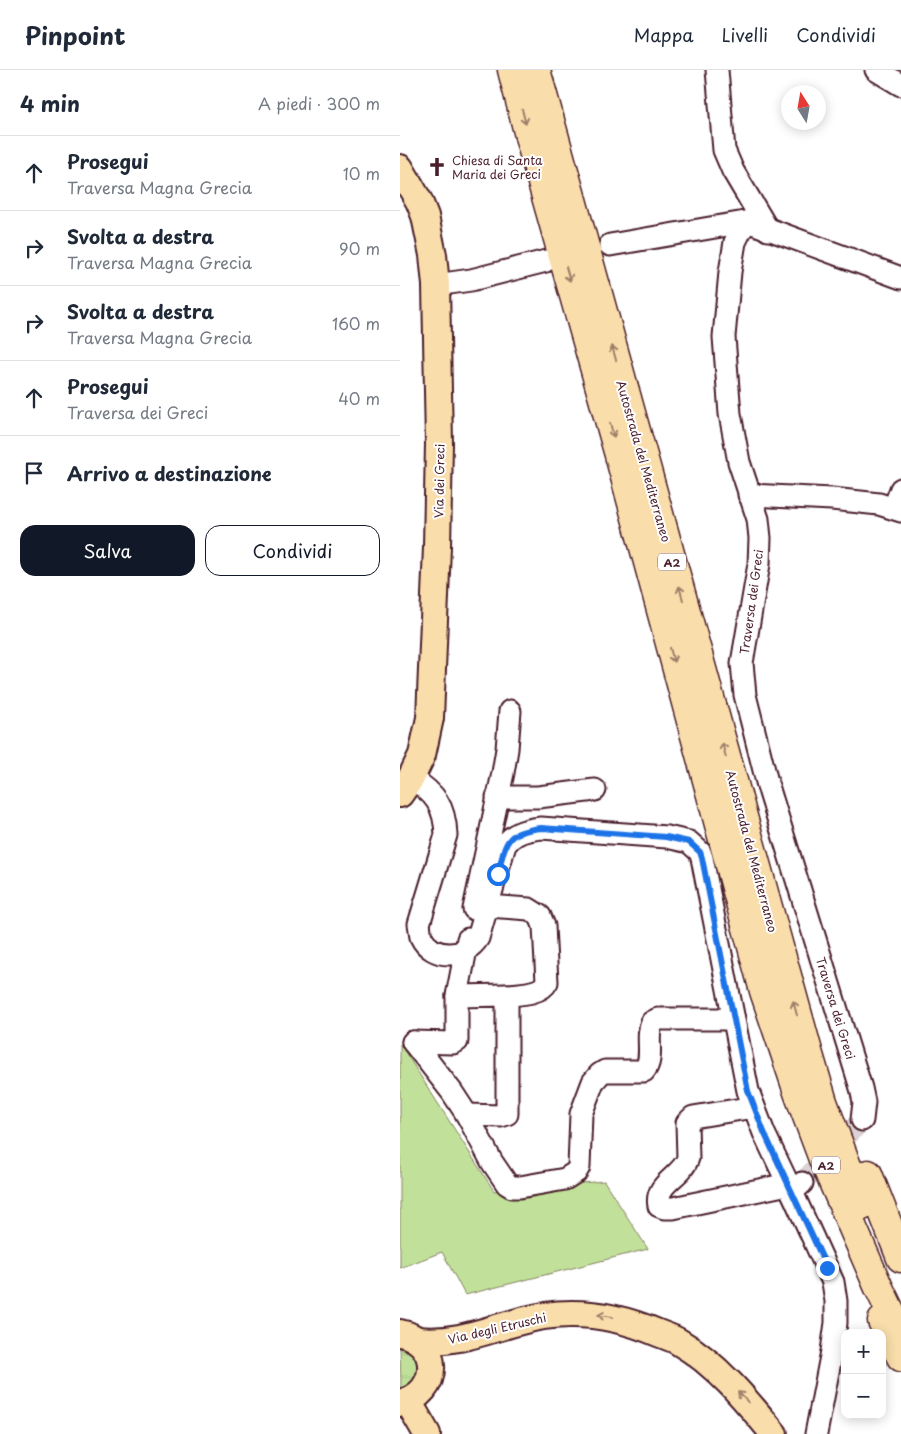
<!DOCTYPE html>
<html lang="it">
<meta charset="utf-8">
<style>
:root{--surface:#fff;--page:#f6f6f7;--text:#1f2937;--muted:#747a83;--line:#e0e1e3;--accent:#111827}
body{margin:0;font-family:"Playpen Sans",sans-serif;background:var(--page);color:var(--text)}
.controls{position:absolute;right:15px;bottom:15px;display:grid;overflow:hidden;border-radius:10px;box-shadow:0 2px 12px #0003}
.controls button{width:45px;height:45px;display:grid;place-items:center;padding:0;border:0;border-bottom:1px solid var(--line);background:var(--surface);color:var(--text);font:25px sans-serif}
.compass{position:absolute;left:381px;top:15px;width:45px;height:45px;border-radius:50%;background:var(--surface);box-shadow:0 2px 12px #0003;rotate:349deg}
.stop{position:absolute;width:15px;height:15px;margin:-11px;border:4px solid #1a73e8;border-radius:50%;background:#fff}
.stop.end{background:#1a73e8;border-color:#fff;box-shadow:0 1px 5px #0008}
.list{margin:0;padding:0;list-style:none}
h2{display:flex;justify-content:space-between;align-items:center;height:65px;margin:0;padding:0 20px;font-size:21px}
h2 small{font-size:16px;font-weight:400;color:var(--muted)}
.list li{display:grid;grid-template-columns:32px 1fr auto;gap:15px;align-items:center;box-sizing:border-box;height:75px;padding:0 20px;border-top:1px solid var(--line)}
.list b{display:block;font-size:19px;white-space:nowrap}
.list p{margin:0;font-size:16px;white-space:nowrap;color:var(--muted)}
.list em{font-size:16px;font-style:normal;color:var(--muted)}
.actions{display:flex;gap:10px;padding:15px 20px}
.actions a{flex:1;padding:11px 0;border:1px solid var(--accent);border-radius:15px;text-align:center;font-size:18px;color:var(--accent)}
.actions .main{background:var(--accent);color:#fff}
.icon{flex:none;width:28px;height:28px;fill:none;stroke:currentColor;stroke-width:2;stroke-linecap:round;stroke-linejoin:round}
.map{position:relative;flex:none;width:501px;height:1364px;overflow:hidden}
header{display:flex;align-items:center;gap:30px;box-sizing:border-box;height:70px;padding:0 25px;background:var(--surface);border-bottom:1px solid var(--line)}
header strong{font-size:24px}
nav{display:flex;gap:28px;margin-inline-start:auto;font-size:18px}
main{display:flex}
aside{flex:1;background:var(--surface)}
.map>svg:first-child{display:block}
.grass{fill:url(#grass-tufts);stroke:#868062}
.green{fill:#c1e19a;stroke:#868062}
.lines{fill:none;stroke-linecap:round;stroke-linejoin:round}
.minor-tunnel{stroke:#dbd2d5;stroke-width:21;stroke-dasharray:21 11;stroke-linecap:butt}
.minor-casing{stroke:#4a1f2b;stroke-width:25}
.major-casing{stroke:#4a1f2b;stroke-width:30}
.highway-casing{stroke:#4a1f2b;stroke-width:31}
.minor{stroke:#fff;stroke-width:21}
.major{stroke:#f9deab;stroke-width:26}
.highway{stroke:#f9deab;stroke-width:28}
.oneway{stroke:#a27e6b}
.route{stroke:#1a73e8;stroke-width:6}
.labels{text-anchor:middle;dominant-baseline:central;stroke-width:4;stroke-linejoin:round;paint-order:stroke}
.shield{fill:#fff;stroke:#80626b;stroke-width:1}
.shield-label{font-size:11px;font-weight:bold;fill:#4a1f2b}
.poi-label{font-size:12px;fill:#4a1f2b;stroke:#fff;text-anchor:start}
.street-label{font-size:12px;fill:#4a1f2b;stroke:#fff}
</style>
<header>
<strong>Pinpoint</strong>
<nav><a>Mappa</a><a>Livelli</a><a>Condividi</a></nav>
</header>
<main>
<aside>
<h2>4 min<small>A piedi · 300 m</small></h2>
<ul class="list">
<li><svg class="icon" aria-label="ahead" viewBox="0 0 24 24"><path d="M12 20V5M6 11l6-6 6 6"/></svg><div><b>Prosegui</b><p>Traversa Magna Grecia</p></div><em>10 m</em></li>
<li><svg class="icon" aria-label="right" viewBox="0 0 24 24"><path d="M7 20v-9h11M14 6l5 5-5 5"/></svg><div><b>Svolta a destra</b><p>Traversa Magna Grecia</p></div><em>90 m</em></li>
<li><svg class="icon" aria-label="right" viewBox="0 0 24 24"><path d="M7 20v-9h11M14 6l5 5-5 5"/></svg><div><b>Svolta a destra</b><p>Traversa Magna Grecia</p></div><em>160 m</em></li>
<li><svg class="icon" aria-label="ahead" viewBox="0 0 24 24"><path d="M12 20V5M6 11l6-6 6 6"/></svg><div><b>Prosegui</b><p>Traversa dei Greci</p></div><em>40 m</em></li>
<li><svg class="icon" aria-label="arrive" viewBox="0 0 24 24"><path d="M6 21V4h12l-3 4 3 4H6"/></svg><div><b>Arrivo a destinazione</b></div></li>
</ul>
<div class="actions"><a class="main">Salva</a><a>Condividi</a></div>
</aside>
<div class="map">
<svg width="501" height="1364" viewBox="0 0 501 1364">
<defs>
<pattern id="grass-tufts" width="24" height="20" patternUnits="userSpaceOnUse" patternTransform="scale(1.25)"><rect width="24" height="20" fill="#c1e19a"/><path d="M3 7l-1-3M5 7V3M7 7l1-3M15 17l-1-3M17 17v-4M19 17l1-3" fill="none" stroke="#a7c185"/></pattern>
</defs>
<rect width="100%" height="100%" fill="#fff"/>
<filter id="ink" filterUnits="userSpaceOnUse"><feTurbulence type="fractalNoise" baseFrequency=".02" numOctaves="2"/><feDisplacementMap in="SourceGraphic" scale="10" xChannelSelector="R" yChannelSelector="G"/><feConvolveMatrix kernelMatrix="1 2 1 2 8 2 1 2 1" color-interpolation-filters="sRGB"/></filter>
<g filter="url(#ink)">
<path class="grass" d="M0,1275L15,1284C20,1301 19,1311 1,1318Z"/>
<path class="green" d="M0,974L94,1121L204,1111L248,1179L65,1225L42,1182L0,1198Z"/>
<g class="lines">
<path class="minor-tunnel" d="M402,1113L462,1050"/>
<g class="minor-casing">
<g id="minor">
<path d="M317,0L324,80L333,101L368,160"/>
<path d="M476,0L501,15"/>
<path d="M345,152L335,172L330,202L324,267L330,344L339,392L358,449L360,468L359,494L342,593L345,625L368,716L461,1018L464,1032L462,1050"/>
<path d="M210,175L345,152L355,154L501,208"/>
<path d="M36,215L71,210L146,191"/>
<path d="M349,425L432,429L479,434L501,441"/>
<path d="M494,438L501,419"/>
<path d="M11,708C35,723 45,736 46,765L19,854C20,858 20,863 21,867C32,890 65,889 78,868L105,775C114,762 126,760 141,758L267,767L289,772L300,782L302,788L348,1021L364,1063L392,1122"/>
<path d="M97,727H138L195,720"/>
<path d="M87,836L129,839L140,846L144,856L147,912C141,924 119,924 107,925"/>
<path d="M74,839L103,703L107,679L110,641"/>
<path d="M57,926L107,925V1044L101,1046L67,1045"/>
<path d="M13,972L52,1022L67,1045L92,1092L107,1114L112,1117H120L165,1109L176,1102L179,1097L181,1044L193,1012L200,1004L205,1001H244C255,988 245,967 252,952L258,949H334"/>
<path d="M13,972L53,973L57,971V926L68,869"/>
<path d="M354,1037L293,1047L287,1053L288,1088C282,1107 254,1113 259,1136L264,1138H273L388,1114"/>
<path d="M402,1113L392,1122L433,1212L436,1231V1253L432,1281L416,1364"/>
</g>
</g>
<g class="major-casing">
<g id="major">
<path d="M0,98L19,131L25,146L33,185L36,215L39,374L37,477L30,648L22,685L11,708L0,724"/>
<path d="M0,1263C42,1271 41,1324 0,1333"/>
<path d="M18,1270C64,1275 100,1253 144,1246C184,1240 221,1247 258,1263C265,1266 273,1268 279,1272C317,1294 347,1331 374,1364"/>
<path d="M8,1331L27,1364"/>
</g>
</g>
<g class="highway-casing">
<g id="highway">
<path d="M112,0L130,70L219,385L364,921L399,1025L423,1089L479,1218L501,1263"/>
<path d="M136,0L409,985L423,1032L462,1136"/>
<path d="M468,1104L501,1188"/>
<path d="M482,1251L501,1287"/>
</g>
</g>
<use href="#minor" class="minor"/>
<use href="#major" class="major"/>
<use href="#highway" class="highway"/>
</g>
<defs><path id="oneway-shaft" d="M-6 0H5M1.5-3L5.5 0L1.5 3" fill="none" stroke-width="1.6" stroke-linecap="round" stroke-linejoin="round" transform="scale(1.25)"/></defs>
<g class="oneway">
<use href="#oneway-shaft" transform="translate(124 47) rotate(76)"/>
<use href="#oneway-shaft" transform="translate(168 204) rotate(74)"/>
<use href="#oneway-shaft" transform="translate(214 283) rotate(-106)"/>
<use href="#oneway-shaft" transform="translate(212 360) rotate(74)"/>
<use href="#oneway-shaft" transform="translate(281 523) rotate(-105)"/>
<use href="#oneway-shaft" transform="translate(272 585) rotate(75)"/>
<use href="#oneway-shaft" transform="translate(324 680) rotate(-105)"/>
<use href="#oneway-shaft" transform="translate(395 938) rotate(-105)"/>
<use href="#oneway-shaft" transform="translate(205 1246) rotate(-172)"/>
<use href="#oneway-shaft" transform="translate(343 1327) rotate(-134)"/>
</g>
</g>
<g class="lines" filter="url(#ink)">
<path class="route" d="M98,804C106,771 105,762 141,758L266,767L289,772L300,782L302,788L348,1021L364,1062L427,1198"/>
</g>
<defs>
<g id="church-bare" transform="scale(1.5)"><path d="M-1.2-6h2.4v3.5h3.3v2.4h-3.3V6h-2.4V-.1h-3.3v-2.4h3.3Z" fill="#4a1f2b" stroke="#fff" stroke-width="2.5" paint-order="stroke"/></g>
</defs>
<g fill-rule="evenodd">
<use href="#church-bare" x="37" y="97"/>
</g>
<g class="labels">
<g class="shield">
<rect x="258" y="483.5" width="28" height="17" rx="4"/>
<rect x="412" y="1086.5" width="28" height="17" rx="4"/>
</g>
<g class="shield-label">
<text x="272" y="492">A2</text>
<text x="426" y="1095">A2</text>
</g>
<g class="poi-label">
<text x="52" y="90">Chiesa di Santa<tspan x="52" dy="14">Maria dei Greci</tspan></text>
</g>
<g class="street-label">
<text transform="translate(244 391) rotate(74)">Autostrada del Mediterraneo</text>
<text transform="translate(39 411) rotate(-89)">Via dei Greci</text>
<text transform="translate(351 532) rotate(-82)">Traversa dei Greci</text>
<text transform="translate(352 781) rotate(75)">Autostrada del Mediterraneo</text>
<text transform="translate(436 938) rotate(73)">Traversa dei Greci</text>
<text transform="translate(97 1258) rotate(-13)">Via degli Etruschi</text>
</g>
</g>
</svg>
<div class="controls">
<button>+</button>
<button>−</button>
</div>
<svg class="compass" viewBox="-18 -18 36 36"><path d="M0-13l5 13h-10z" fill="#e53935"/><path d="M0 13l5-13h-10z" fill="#747a83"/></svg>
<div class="stop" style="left:98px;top:804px"></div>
<div class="stop end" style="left:427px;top:1198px"></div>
</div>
</main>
